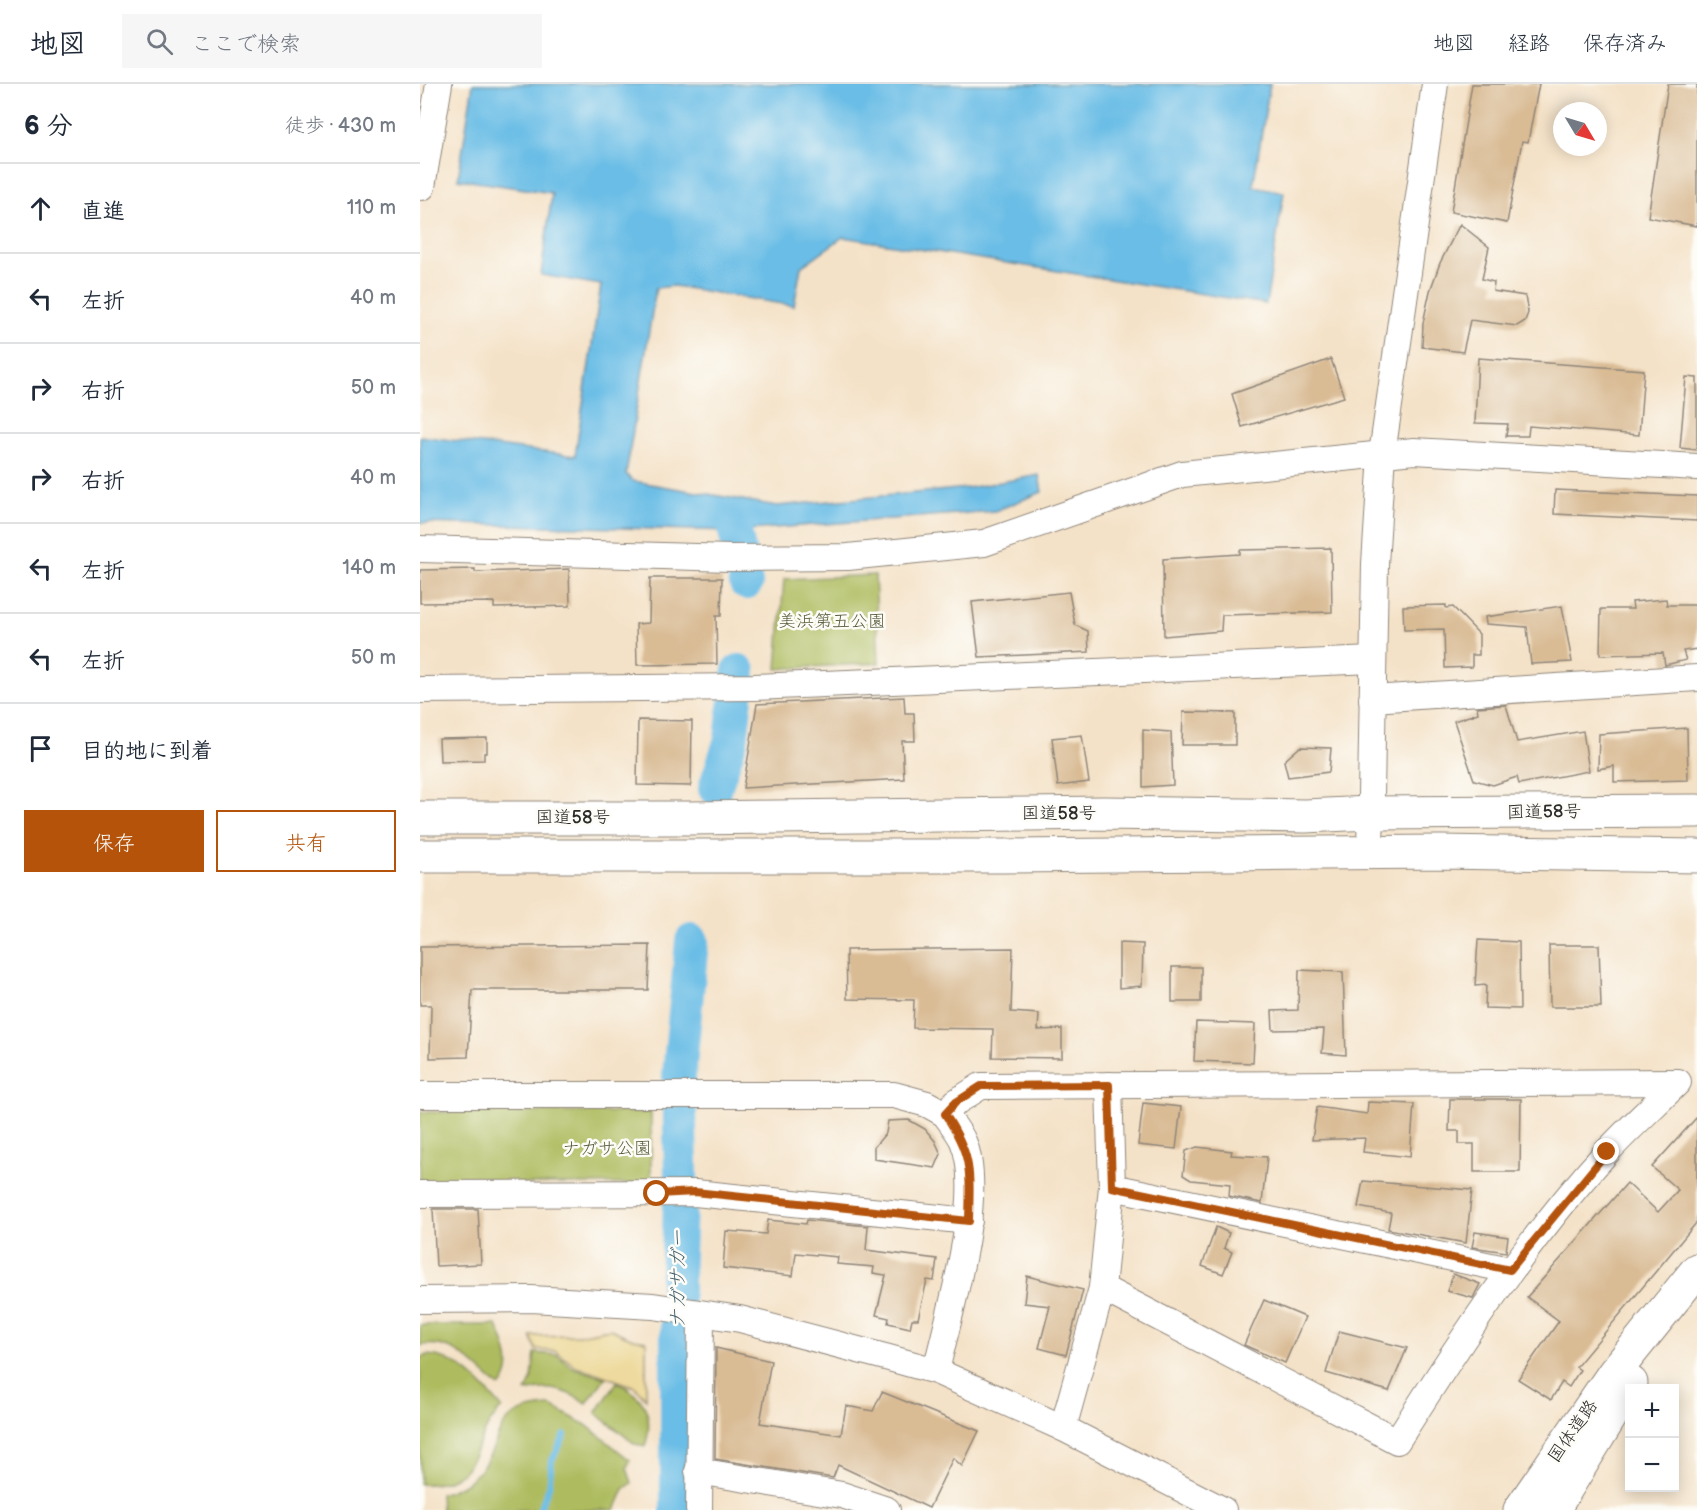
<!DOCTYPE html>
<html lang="ja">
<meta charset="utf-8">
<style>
:root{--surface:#fff;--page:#f6f6f7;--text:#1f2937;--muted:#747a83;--line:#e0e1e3;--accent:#b45309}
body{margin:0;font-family:"Balsamiq Sans","Klee One",sans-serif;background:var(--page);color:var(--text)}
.controls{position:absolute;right:18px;bottom:18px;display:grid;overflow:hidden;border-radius:0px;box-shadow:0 3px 15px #0003}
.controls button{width:54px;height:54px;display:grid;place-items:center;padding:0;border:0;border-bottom:2px solid var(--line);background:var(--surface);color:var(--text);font:30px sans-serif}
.compass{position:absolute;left:1133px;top:18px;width:54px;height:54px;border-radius:50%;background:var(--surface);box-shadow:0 3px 15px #0003;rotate:128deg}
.stop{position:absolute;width:18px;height:18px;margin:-14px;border:4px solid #b45309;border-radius:50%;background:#fff}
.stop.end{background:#b45309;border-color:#fff;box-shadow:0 2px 6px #0008}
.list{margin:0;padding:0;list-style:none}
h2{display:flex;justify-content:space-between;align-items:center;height:78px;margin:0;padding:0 24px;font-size:26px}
h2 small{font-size:20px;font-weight:400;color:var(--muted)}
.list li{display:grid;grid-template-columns:39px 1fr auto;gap:18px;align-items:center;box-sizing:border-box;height:90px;padding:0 24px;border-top:2px solid var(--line)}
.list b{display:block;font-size:22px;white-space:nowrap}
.list em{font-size:20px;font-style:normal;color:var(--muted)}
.actions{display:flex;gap:12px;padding:18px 24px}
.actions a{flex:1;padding:14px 0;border:2px solid var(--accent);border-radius:0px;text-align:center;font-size:21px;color:var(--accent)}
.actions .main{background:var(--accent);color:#fff}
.icon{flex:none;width:33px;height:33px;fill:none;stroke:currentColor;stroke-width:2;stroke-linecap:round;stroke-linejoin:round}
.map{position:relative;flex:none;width:1277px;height:1426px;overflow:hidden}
header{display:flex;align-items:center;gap:36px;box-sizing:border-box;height:84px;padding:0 30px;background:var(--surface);border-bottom:2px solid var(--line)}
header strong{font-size:28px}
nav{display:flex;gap:33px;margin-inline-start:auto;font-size:21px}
.search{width:420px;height:54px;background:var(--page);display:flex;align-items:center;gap:15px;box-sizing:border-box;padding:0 21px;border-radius:0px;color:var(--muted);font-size:22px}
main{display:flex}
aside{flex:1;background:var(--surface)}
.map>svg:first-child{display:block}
.green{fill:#aebc5e;stroke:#6c7444;stroke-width:1.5}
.sand{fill:#eeda9e;stroke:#8c8264;stroke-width:1.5}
.water{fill:#6bbde6;stroke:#4b7488;stroke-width:1.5}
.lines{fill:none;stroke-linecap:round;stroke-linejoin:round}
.stream{stroke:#6bbde6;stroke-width:6}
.river{stroke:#6bbde6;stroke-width:34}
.building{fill:#d9bb94}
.minor-casing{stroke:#90867a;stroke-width:28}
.major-casing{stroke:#90867a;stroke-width:35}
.highway-casing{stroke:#90867a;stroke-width:35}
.minor{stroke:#fff;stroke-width:26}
.major{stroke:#fff;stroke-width:33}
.highway{stroke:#fff;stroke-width:33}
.route{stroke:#b45309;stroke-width:8}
.labels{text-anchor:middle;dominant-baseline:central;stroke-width:5;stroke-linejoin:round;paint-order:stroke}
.park-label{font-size:18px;fill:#595e3d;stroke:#fdfcf7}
.street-label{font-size:18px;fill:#2b2b2b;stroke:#fdfcf7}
.water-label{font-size:20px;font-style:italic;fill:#415e6c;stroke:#fdfcf7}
</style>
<header>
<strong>地図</strong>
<div class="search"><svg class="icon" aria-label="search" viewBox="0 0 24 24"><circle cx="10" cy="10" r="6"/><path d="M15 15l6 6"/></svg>ここで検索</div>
<nav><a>地図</a><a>経路</a><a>保存済み</a></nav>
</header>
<main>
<aside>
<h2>6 分<small>徒歩 · 430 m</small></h2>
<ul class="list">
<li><svg class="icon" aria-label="ahead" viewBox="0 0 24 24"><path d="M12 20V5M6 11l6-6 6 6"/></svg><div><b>直進</b></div><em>110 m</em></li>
<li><svg class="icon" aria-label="left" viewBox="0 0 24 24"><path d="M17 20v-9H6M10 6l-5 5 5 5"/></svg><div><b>左折</b></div><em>40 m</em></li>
<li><svg class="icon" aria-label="right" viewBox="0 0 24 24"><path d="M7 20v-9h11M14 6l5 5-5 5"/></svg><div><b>右折</b></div><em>50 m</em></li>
<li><svg class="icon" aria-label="right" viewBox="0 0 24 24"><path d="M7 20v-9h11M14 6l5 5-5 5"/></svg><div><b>右折</b></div><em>40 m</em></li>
<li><svg class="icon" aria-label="left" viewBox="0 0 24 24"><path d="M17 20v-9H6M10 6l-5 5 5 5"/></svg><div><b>左折</b></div><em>140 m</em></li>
<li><svg class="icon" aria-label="left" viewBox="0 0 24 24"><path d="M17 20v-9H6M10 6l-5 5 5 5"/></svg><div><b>左折</b></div><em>50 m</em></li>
<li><svg class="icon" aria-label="arrive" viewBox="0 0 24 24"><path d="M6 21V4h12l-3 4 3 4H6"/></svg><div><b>目的地に到着</b></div></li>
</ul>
<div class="actions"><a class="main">保存</a><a>共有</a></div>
</aside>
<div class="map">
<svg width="1277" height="1426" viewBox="0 0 1277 1426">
<rect width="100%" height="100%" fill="#fdfcf7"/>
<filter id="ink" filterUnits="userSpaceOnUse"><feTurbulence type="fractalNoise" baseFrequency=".0167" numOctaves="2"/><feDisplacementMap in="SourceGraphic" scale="12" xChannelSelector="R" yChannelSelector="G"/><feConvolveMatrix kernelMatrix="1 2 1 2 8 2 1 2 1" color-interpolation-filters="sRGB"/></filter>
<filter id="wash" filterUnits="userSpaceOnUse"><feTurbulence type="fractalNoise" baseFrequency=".008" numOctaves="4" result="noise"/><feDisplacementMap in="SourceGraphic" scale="24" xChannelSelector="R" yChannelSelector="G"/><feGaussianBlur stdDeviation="1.35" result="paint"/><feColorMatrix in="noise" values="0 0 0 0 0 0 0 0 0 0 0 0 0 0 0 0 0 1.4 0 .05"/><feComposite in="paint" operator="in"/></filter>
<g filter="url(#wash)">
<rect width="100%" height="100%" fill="#f4e2c8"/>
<g class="green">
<path d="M455,491L459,579L357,585L364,495Z"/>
<rect x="0" y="1028" width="231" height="72"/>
<path d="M0,1241H77C85,1260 97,1285 80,1303C55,1285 35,1253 0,1262Z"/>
<path d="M115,1269L137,1271L152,1283L185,1294L167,1319C146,1307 130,1300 106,1308L112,1294Z"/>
<path d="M8,1271C40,1273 62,1301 82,1324C48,1357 63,1403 0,1400V1274Z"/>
<path d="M197,1298C224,1312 235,1331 225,1362L215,1360L176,1329Z"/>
<path d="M131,1322L166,1341L210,1376L207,1384L212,1399L204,1405L195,1426H21L20,1410C48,1403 63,1388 74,1362C77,1354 81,1342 87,1337C99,1325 115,1323 131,1322Z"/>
</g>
<path class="sand" d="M190,1245L213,1255L226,1257V1315L215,1303L154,1281L135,1267L116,1266L111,1252L158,1251Z"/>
<path class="water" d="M53,0H850L833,102L864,108L846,220L423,153L381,183L374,222L254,202L236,204L206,390L213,397L357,422L548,404L619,391L622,408L575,427L315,447L0,439V352L155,372L181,201L121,191L132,109L38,95Z"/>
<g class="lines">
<path class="stream" d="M119,1426L129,1403L132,1376L145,1351"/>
<g class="river">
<path d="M315,447L326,499"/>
<path d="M295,704L311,656L319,587"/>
<path d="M257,1426V1196L261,1094L259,991L272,857"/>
</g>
</g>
<g id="blocks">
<g class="building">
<path d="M1052,0H1119L1108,58L1102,57L1087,139L1031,128Z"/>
<path d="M1248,0H1277V142L1228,133Z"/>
<path d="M1040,140L1069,163L1062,195L1074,198L1073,207L1105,212L1108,229L1105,237L1097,242L1050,236L1043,268L1002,263L1003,239L1010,207L1020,179Z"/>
<path d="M1058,274L1224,286L1219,351L1109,342L1108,352H1086L1088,340L1055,339Z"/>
<path d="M911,275L924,313L822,343L812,310Z"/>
<path d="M1266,293L1277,294V366L1260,364Z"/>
<path d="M1135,406L1277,412V437L1134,430Z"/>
<path d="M911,464L912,528L802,531L801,547L744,552L743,475L820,470V466Z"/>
<path d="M55,485V488L149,485L150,522L74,524V518L0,519V486Z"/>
<path d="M230,494H302L301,532H296L297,580L217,581L216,540L229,539Z"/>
<path d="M649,508L655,541L668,547L669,568L559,573L552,518Z"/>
<path d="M1246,515L1247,521H1277V565L1263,567L1266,576L1245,581L1243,569L1180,571L1181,525H1213L1212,518Z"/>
<path d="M1026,521V524L1033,523L1059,550V571H1052V583L1025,584L1024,545L984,546L983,522Z"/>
<path d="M1142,522L1152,578L1111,580L1107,543L1066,540L1065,533Z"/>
<path d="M484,613L485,629H494L495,657H482L484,695L323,704L337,620Z"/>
<path d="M1086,621L1097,658L1163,647L1169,687L1099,700L1097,693L1073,701L1054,696L1034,637L1058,629L1057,623Z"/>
<path d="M763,628L815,629V661H762Z"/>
<path d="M218,636L272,637L271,702L217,701Z"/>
<path d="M1267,644L1268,696L1194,698V682L1178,685L1179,650Z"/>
<path d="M723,646L751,648L753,701L723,703Z"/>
<path d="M662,651L669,698L638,702L632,654Z"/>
<path d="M67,654V669H64V676L20,677L19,655Z"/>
<path d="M880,663L911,664L909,688L868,693L864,677Z"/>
<path d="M1058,856L1099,858L1100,925L1065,924L1066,901L1055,902Z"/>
<path d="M699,859L723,860L722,902L699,904Z"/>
<path d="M230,861L228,906H52L48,973L10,974L11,921H0V863Z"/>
<path d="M1129,861H1179L1181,923H1130Z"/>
<path d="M593,864L591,928L619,930L618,946L642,945V974L572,973L573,945L493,944L494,916L427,915L426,866Z"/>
<rect x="752" y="883" width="29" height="35"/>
<path d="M879,886L923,888L926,971L902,969L904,945L853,946L852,927L878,926Z"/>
<path d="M776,938L835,940L833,979L774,977Z"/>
<path d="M1030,1015H1101L1100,1088H1054V1060H1039V1047H1029Z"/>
<path d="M948,1018L994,1020L990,1073L943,1068L945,1054L892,1056L897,1023L947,1030Z"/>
<path d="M723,1019L761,1023L756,1065L718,1061Z"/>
<path d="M1277,1033V1138L1156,1283L1160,1286L1149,1303L1142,1298L1131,1316L1098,1295L1139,1237L1107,1213L1207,1099L1238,1128L1258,1106L1232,1083Z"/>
<path d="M489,1036L505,1045L515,1057L521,1070L515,1084L454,1075V1063L466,1049L468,1037Z"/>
<path d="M777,1063L812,1067L811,1071L847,1073L842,1119L809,1112L810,1100L771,1096L763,1091L766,1067Z"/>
<path d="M943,1097L1052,1106L1046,1159L968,1145L971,1129L938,1123Z"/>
<path d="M13,1125H58L61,1180L16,1182Z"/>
<path d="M348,1136L386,1140L387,1136L448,1142L446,1166L517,1175L514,1197L507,1196L498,1235H492L490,1244L468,1239L469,1234L456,1231L466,1191L453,1189L454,1183L417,1180L418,1173L376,1169L373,1192L303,1184L306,1147L346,1150Z"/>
<path d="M796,1143L809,1149L804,1164L812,1168L803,1190L782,1182Z"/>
<path d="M1055,1148L1088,1153L1086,1168L1052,1163Z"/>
<path d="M1033,1190L1060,1200L1053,1214L1027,1207Z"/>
<path d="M607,1192L663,1206L646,1271L619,1264L630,1222L604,1219Z"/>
<path d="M844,1216L885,1233L865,1279L824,1261Z"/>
<path d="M919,1247L987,1264L969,1307L906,1289Z"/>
<path d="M296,1264L351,1277L340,1339L421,1351L426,1322L453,1327L462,1308L559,1347L542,1382L533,1374L509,1424L418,1381L413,1394L295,1375Z"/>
</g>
</g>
</g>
<g filter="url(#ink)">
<use href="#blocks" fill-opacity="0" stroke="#90867a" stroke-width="1.5"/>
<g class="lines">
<g class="minor-casing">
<g id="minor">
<path d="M2,103L19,0"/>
<path d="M0,465L310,474L428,473L564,459L762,390L994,367L1277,383"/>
<path d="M0,606L334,603L953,576"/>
<path d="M952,615L1277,594"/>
<path d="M950,770L955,480L962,370L1015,0"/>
<path d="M0,1011H474L507,1020L525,1030L536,1018L561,1002L1258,998C1234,1022 1209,1044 1186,1069C1106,1157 1041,1256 977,1357L682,1204"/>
<path d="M692,1103L1090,1186"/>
<path d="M0,1110L275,1109L549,1137"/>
<path d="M0,1216L111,1215L233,1222L320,1235L469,1274L516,1287L643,1344L803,1426"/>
<path d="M516,1287C529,1229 566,1111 543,1057C539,1048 531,1039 525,1030"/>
<path d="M643,1344L682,1204L692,1103L689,1001"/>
<path d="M278,1387L422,1411L467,1426"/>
<path d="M279,1426L281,1230"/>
</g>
</g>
<g class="major-casing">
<g id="major">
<path d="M1100,1426L1194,1289L1277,1186"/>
<path d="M1133,1426L1211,1299"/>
</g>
</g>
<g class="highway-casing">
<g id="highway">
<path d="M0,734H270L684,729L885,732L950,729L1277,727"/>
<path d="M0,772H583L1020,768L1277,772"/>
</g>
</g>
<use href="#minor" class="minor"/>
<use href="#major" class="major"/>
<use href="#highway" class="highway"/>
</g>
</g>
<g class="lines" filter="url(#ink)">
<path class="route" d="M237,1110L275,1108L549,1137C550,1087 553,1073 525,1030L536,1018L561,1002L689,1001L692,1103L1090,1186L1187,1068"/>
</g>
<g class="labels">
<g class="park-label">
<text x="412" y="537">美浜第五公園</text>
<text x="187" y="1064">ナガサ公園</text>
</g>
<g class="street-label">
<text transform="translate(1124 728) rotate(-1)">国道58号</text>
<text x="639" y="729">国道58号</text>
<text x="153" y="733">国道58号</text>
<text transform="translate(1153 1347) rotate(-55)">国体道路</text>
</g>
<g class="water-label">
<text transform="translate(258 1195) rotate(-90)">ナガサガー</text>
</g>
</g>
</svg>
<div class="controls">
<button>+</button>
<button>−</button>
</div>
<svg class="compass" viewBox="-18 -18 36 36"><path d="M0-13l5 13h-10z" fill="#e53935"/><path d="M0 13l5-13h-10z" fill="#747a83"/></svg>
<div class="stop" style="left:237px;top:1110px"></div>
<div class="stop end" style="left:1187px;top:1068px"></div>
</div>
</main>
